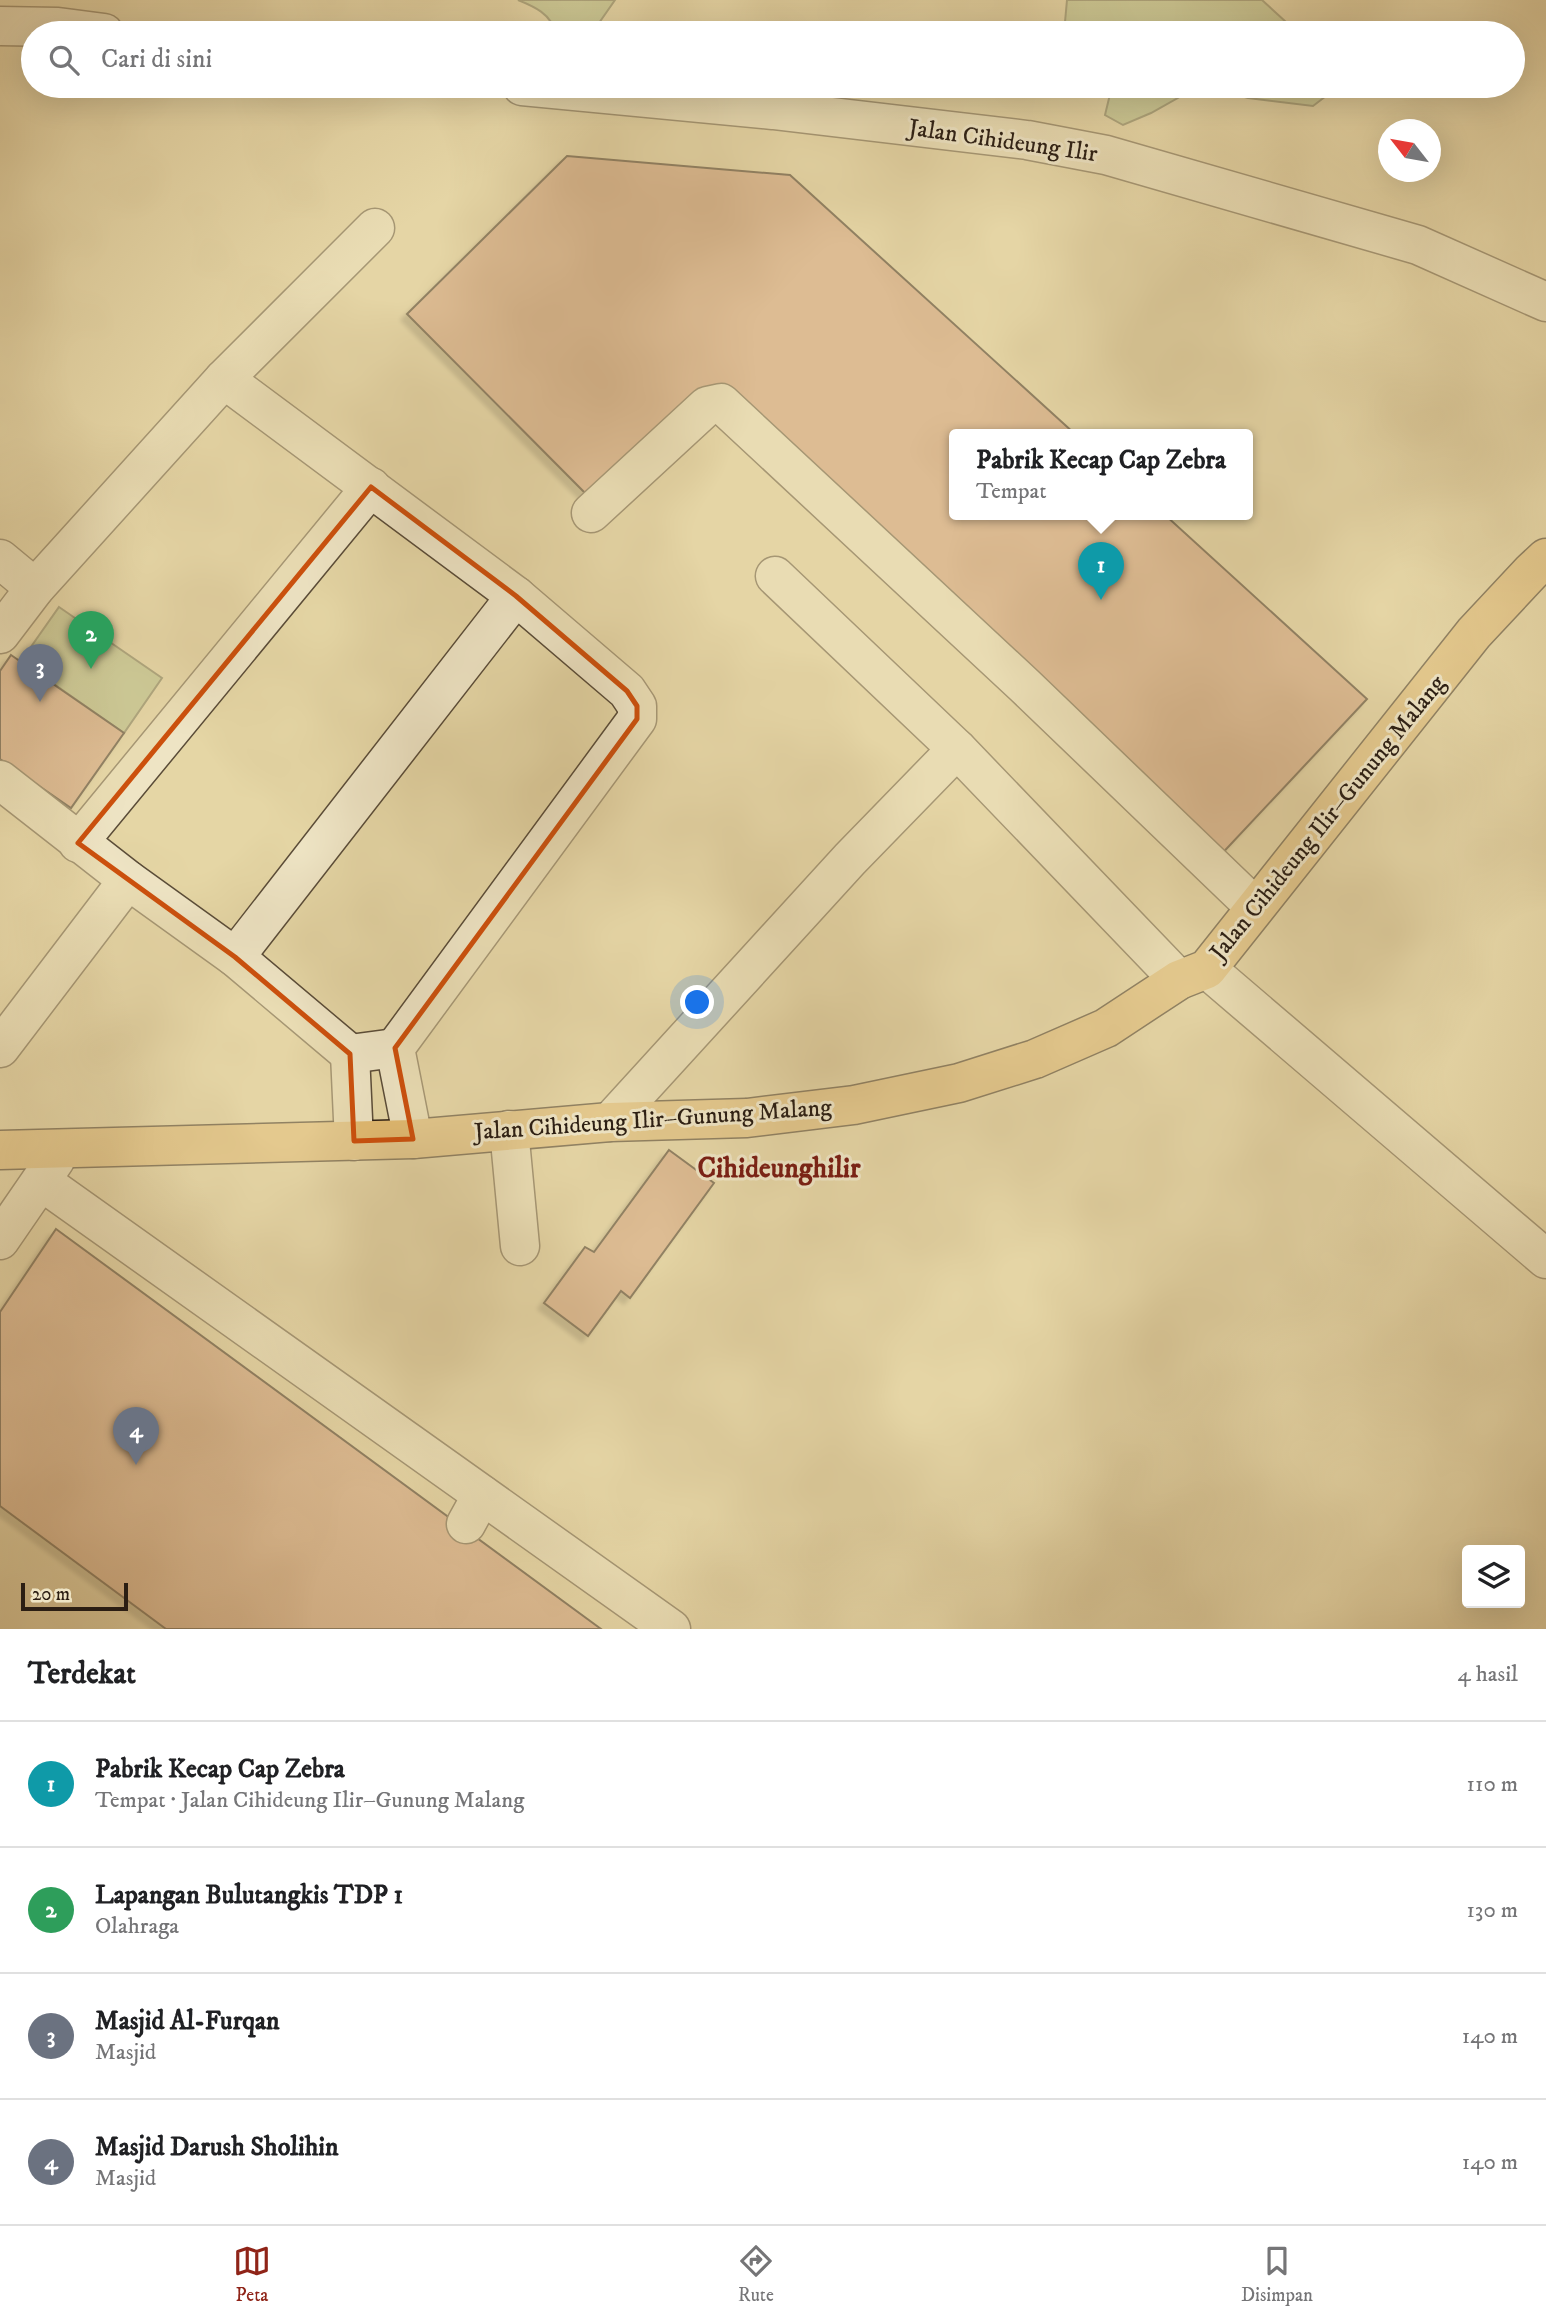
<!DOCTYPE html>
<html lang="id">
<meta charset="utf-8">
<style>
:root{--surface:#fff;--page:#f2f2f2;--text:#202124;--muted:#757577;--line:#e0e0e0;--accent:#8f2418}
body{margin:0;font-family:"IM FELL DW Pica",serif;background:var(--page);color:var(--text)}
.controls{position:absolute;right:21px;bottom:21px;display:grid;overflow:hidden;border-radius:7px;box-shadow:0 7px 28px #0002}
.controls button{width:63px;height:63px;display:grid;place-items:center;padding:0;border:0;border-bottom:2px solid var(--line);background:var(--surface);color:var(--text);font:35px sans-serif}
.compass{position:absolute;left:1378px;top:119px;width:63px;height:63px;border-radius:50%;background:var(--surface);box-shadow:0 7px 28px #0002;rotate:301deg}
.scale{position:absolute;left:21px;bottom:18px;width:107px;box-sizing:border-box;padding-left:7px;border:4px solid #2b1e13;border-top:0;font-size:19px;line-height:24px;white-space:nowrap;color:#2b1e13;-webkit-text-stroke:5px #eee4c4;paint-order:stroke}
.you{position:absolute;left:698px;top:1003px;width:24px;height:24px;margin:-18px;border:5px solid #fff;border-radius:50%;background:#1a73e8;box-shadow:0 0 0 10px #1a73e833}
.badge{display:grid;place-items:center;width:46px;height:46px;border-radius:50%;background:var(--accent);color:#fff;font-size:23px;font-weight:700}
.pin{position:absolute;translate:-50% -58px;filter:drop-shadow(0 2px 4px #0008)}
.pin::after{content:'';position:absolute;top:37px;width:24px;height:21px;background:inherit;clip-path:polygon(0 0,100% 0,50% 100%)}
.popup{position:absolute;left:949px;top:429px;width:304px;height:91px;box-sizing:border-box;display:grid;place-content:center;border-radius:7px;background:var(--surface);filter:drop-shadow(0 2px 5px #0005);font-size:23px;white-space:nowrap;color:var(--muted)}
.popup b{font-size:26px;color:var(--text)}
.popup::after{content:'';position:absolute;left:50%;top:100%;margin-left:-14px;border:14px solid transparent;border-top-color:var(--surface)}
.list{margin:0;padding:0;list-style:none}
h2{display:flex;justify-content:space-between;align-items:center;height:91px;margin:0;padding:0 28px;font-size:30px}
h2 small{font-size:23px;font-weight:400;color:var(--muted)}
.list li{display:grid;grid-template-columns:46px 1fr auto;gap:21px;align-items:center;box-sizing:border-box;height:126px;padding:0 28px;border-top:2px solid var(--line)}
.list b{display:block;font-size:26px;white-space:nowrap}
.list p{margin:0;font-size:23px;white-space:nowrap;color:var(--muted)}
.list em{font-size:23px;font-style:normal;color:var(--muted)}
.icon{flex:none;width:38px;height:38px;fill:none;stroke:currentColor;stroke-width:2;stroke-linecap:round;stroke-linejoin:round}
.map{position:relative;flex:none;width:1546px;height:1629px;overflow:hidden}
.search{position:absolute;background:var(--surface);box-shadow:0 7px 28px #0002;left:21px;right:21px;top:21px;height:77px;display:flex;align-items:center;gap:18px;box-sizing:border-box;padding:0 24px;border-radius:38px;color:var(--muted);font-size:26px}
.sheet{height:595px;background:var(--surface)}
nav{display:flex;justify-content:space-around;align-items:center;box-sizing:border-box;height:98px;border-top:2px solid var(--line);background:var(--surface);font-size:19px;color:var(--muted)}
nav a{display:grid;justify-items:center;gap:4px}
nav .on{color:var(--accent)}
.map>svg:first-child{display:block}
.green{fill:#b2be88;stroke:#6e6e4e;stroke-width:2}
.building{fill:#d29d7c;stroke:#2b1e13;stroke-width:2;filter:url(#shadow)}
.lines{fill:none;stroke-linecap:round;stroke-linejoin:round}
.minor-casing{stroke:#5a4c38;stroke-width:41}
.major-casing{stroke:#2b1e13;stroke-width:41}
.minor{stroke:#eee4c4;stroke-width:38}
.major{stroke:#e2bb72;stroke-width:38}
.marked{fill:none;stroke:#cc500d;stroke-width:5;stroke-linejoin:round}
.labels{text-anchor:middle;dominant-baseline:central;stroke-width:6;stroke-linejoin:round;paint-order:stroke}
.street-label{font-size:24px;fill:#2b1e13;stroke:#eee4c4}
.quarter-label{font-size:28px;font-weight:bold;fill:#7a1f14;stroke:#eee4c4}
</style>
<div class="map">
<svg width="1546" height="1629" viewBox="0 0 1546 1629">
<defs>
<filter id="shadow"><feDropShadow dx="-6" dy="6" stdDeviation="2" flood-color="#0004"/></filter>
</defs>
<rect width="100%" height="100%" fill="#e5d6a5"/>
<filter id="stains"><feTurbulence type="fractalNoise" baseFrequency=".00286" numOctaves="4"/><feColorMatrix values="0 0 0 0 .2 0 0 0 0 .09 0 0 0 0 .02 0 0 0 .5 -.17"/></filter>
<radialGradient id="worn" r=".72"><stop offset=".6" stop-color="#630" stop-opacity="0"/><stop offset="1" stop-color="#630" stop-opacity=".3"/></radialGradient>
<g class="green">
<path d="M518,0H615L592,33H555C552,14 533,6 518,0Z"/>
<path d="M1067,0H1262L1298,33H1064Z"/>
<path d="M1112,86H1199L1151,113L1123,125L1105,115Z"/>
<path d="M1205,86H1339L1313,106L1248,98Z"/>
<path d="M59,607L162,678L124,733L21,661Z"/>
</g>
<g class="building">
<path d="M567,156L790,175L1075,434H954V514H1164L1367,699L1215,861L722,387L594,502L407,314Z"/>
<path d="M11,655L124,733L71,808L0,759V671Z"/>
<path d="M669,1150L714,1183L630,1298L621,1291L588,1336L544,1303L585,1247L594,1252Z"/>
<path d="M56,1229L601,1629H166L0,1506V1312Z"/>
</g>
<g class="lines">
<g class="minor-casing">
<g id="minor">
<path d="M0,26L58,27L104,33"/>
<path d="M522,86L773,110L1027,140L1106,155L1418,245L1546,302"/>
<path d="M224,379L516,596L627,691L637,706V719L395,1048L413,1139"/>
<path d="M591,513L707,406L721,403L1024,685L1255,907"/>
<path d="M0,559L35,588"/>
<path d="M775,576L957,749L1179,980"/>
<path d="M0,634L35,588L224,379L375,228"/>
<path d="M0,780L128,880L235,957L350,1054L395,1048"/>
<path d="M78,843L371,487"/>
<path d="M235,957L516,596"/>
<path d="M1207,969L1546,1259"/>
<path d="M0,1048L128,880"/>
<path d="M350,1054L354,1141"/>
<path d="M610,1122L850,859L957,749"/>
<path d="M509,1130L520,1246"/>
<path d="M41,1181L671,1629"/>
<path d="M0,1240L55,1160"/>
<path d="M466,1524L482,1495"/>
</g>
</g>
<g class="major-casing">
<path id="major" d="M0,1150L413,1139L610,1122L747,1118L854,1105L959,1083L1035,1059L1106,1028L1179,980L1207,969L1474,633L1531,572L1546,558"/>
</g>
<use href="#minor" class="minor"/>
<use href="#major" class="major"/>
</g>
<path d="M0 0H1546V1629H0ZM371,487L516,596L627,691L637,706V719L395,1048L413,1139L354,1141L350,1054L235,957L78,843Z" fill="#e5d6a5" fill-opacity=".55" fill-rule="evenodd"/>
<path class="marked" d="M371,487L516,596L627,691L637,706V719L395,1048L413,1139L354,1141L350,1054L235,957L78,843Z"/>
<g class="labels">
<g class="street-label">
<text transform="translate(1003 141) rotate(8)">Jalan Cihideung Ilir</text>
<text transform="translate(1328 818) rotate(-51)">Jalan Cihideung Ilir–Gunung Malang</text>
<text transform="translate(653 1120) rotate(-4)">Jalan Cihideung Ilir–Gunung Malang</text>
</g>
<g class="quarter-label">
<text x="779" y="1168">Cihideunghilir</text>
</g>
</g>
<rect width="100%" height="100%" filter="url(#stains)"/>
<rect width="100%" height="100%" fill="url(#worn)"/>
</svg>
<div class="controls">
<button><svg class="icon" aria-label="layers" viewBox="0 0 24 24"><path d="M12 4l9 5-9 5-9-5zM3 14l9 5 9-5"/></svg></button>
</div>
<svg class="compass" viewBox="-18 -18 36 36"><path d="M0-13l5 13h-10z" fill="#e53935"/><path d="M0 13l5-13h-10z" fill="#757577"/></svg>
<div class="scale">20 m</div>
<div class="you"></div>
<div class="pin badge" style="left:1101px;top:600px;background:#0f9aa8">1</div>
<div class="popup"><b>Pabrik Kecap Cap Zebra</b>Tempat</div>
<div class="pin badge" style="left:91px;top:669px;background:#2e9e5b">2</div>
<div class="pin badge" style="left:40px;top:702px;background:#6b7280">3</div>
<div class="pin badge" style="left:136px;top:1465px;background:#6b7280">4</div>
<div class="search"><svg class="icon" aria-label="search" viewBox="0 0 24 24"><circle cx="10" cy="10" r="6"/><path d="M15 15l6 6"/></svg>Cari di sini</div>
</div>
<section class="sheet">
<h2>Terdekat<small>4 hasil</small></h2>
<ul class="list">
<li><span class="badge" style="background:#0f9aa8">1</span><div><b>Pabrik Kecap Cap Zebra</b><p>Tempat · Jalan Cihideung Ilir–Gunung Malang</p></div><em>110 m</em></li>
<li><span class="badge" style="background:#2e9e5b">2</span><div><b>Lapangan Bulutangkis TDP 1</b><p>Olahraga</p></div><em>130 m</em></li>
<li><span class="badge" style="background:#6b7280">3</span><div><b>Masjid Al-Furqan</b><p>Masjid</p></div><em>140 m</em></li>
<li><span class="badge" style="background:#6b7280">4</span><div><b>Masjid Darush Sholihin</b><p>Masjid</p></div><em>140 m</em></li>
</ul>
</section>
<nav>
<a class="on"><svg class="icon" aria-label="map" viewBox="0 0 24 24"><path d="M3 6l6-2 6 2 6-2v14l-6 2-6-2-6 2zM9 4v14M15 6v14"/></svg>Peta</a>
<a><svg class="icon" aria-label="directions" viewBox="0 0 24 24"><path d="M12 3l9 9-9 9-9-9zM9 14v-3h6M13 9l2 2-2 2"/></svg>Rute</a>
<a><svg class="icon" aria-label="saved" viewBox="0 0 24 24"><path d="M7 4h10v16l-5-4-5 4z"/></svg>Disimpan</a>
</nav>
